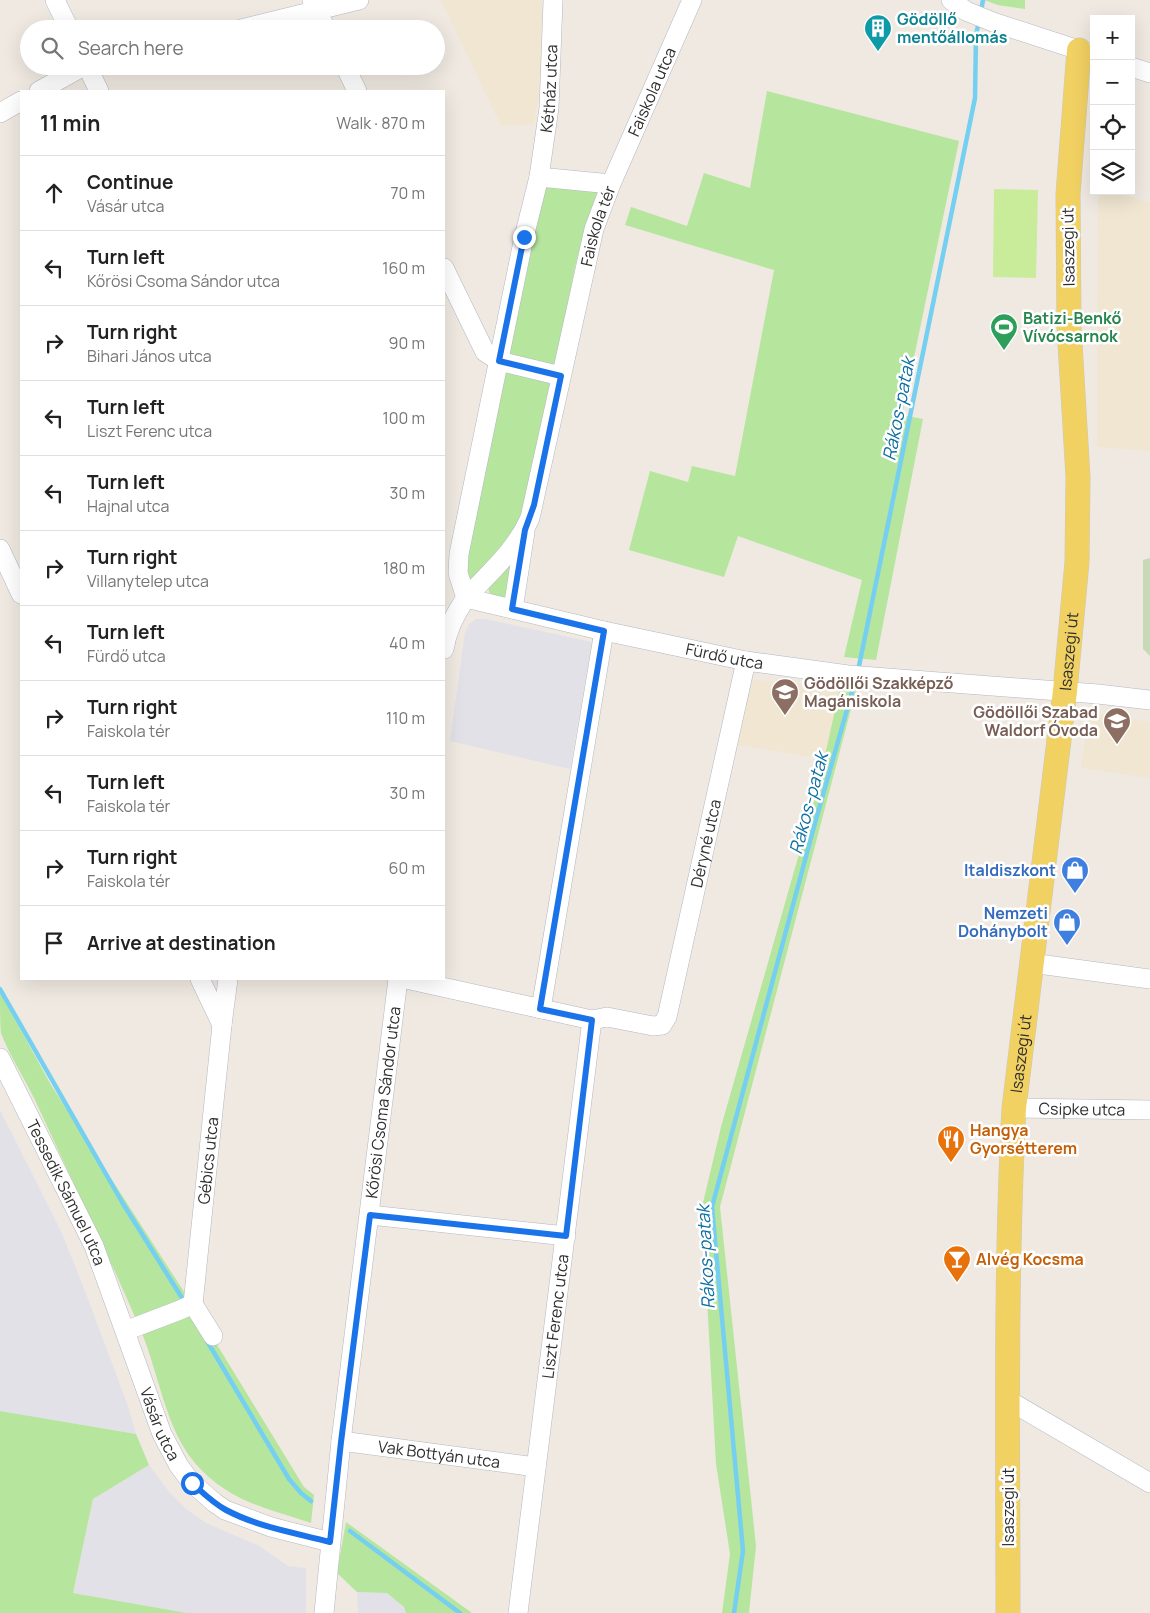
<!DOCTYPE html>
<meta charset="utf-8">
<style>
:root{--surface:#fff;--page:#f2f2f2;--text:#222;--muted:#767676;--line:#e0e0e0}
body{margin:0;font-family:Manrope,sans-serif;background:var(--page);color:var(--text)}
.controls{position:absolute;right:15px;top:15px;display:grid;overflow:hidden;border-radius:0px;box-shadow:0 5px 20px #0002}
.controls button{width:45px;height:45px;display:grid;place-items:center;padding:0;border:0;border-bottom:1px solid var(--line);background:var(--surface);color:var(--text);font:25px sans-serif}
.stop{position:absolute;width:15px;height:15px;margin:-11px;border:4px solid #1a73e8;border-radius:50%;background:#fff}
.stop.end{background:#1a73e8;border-color:#fff;box-shadow:0 1px 5px #0008}
.list{margin:0;padding:0;list-style:none}
h2{display:flex;justify-content:space-between;align-items:center;height:65px;margin:0;padding:0 20px;font-size:21px}
h2 small{font-size:16px;font-weight:400;color:var(--muted)}
.list li{display:grid;grid-template-columns:32px 1fr auto;gap:15px;align-items:center;box-sizing:border-box;height:75px;padding:0 20px;border-top:1px solid var(--line)}
.list b{display:block;font-size:19px;white-space:nowrap}
.list p{margin:0;font-size:16px;white-space:nowrap;color:var(--muted)}
.list em{font-size:16px;font-style:normal;color:var(--muted)}
.icon{flex:none;width:28px;height:28px;fill:none;stroke:currentColor;stroke-width:2;stroke-linecap:round;stroke-linejoin:round}
.map{position:relative;flex:none;width:1150px;height:1613px;overflow:hidden}
.search{position:absolute;background:var(--surface);box-shadow:0 5px 20px #0002;left:20px;top:20px;width:425px;height:55px;display:flex;align-items:center;gap:12px;box-sizing:border-box;padding:0 18px;border-radius:28px;color:var(--muted);font-size:19px}
.panel{position:absolute;background:var(--surface);box-shadow:0 5px 20px #0002;left:20px;top:90px;width:425px;height:890px;border-radius:0px}
.map>svg:first-child{display:block}
.industrial{fill:#e3e1e8}
.education{fill:#f0e6d1}
.green{fill:#b6e59e}
.cemetery{fill:#c8d9b8}
.pitch{fill:#c9ec9a}
.lines{fill:none;stroke-linecap:round;stroke-linejoin:round}
.stream{stroke:#75cff0;stroke-width:4.5}
.minor-casing{stroke:#b4b7c1;stroke-width:20}
.major-casing{stroke:#c9c9c9;stroke-width:25}
.minor{stroke:#fff;stroke-width:19}
.major{stroke:#f2d163;stroke-width:24}
.route{stroke:#1a73e8;stroke-width:6}
.labels{text-anchor:middle;dominant-baseline:central;stroke-width:5;stroke-linejoin:round;paint-order:stroke}
.culture-label{font-size:16px;font-weight:bold;fill:#0d838f;stroke:#fff;text-anchor:start}
.street-label{font-size:16px;fill:#2e2e2e;stroke:#fff}
.leisure-label{font-size:16px;font-weight:bold;fill:#27864d;stroke:#fff;text-anchor:start}
.education-label{font-size:16px;font-weight:bold;fill:#785e54;stroke:#fff;text-anchor:start}
.shop-label{font-size:16px;font-weight:bold;fill:#366cbe;stroke:#fff;text-anchor:end}
.food-label{font-size:16px;font-weight:bold;fill:#c56008;stroke:#fff;text-anchor:start}
.water-label{font-size:18px;font-style:italic;fill:#0d6fa3;stroke:#fff}
</style>
<div class="map">
<svg width="1150" height="1613" viewBox="0 0 1150 1613">
<rect width="100%" height="100%" fill="#efe9e1"/>
<g class="industrial">
<path d="M476,619H485L592,642L570,769L450,741L465,632L469,624Z"/>
<path d="M0,1110L61,1231L85,1291L128,1406L136,1434L0,1411Z"/>
<path d="M149,1465L170,1493L186,1509L206,1523L259,1546L288,1566L306,1568V1613H187L73,1593L93,1499Z"/>
<path d="M357,1592L387,1593L404,1607L406,1613H358Z"/>
</g>
<g class="education">
<path d="M441,0H542L541,80L534,124L501,126Z"/>
<path d="M1098,191H1115L1150,203V451L1097,447Z"/>
<path d="M745,679L840,688L824,759L731,744Z"/>
<path d="M1089,713L1150,722V778L1081,768Z"/>
</g>
<g class="green">
<path d="M984,0H1025V9L998,5Z"/>
<path d="M767,91L959,141L902,415L923,419L876,660L844,657L862,580L738,536L724,577L629,550L650,471L688,482L692,466L735,476L774,270L625,225L631,207L687,226L704,173L750,188Z"/>
<path d="M544,186L597,190L598,195L583,236L575,267L557,359L556,363L551,366L508,355Z"/>
<path d="M502,370L549,382L550,385L521,515L516,531L467,584L461,570Z"/>
<path d="M511,559L507,597H494L489,592L488,586Z"/>
<path d="M840,688L856,690L720,1207L756,1546L749,1613H722L730,1554L716,1464L702,1207L721,1127L817,791Z"/>
<path d="M0,992L51,1085L197,1312L304,1487L314,1495L311,1523C265,1508 228,1501 195,1463C165,1428 159,1373 141,1331C108,1253 70,1177 35,1100C25,1079 9,1055 1,1033C0,1023 0,1003 0,992Z"/>
<path d="M0,1411L136,1434L149,1465L93,1499L73,1593L187,1613H0Z"/>
<path d="M346,1522L472,1613H406L404,1607L387,1593L357,1592L337,1573Z"/>
</g>
<path class="cemetery" d="M1150,558V656L1143,649V560Z"/>
<path class="pitch" d="M994,189L1038,190L1036,278L993,277Z"/>
<g class="lines">
<g class="stream">
<path d="M981,11L983,0"/>
<path d="M858,671L975,98L976,35L979,21"/>
<path d="M0,989L122,1202L182,1298"/>
<path d="M207,1341L289,1479L301,1493L311,1501"/>
<path d="M350,1531L460,1613"/>
<path d="M734,1613L743,1551L712,1207L812,834L855,681"/>
</g>
<g class="minor-casing">
<g id="minor">
<path d="M55,0L69,29"/>
<path d="M951,0L966,11L993,22L1094,55"/>
<path d="M312,1L326,29"/>
<path d="M241,29L359,0"/>
<path d="M87,66L99,91"/>
<path d="M345,66L357,91"/>
<path d="M1131,67L1150,73"/>
<path d="M39,91L84,66"/>
<path d="M0,113L21,101"/>
<path d="M539,177L611,184"/>
<path d="M444,268L485,352L499,361L561,376"/>
<path d="M0,549L21,594"/>
<path id="s1" d="M466,598L604,631L746,661L848,675L1098,694L1150,700"/>
<path id="s2" d="M466,598L458,573L459,554L524,237L539,177L549,108L553,1"/>
<path d="M513,609L525,532"/>
<path id="s3" d="M444,649C447,629 455,614 466,598C489,573 516,550 530,518L594,229L611,184L692,0"/>
<path d="M1031,963L1150,979"/>
<path d="M200,979L222,1025"/>
<path id="s4" d="M406,979L592,1020L607,1017L653,1026L662,1025L667,1017L746,661"/>
<path d="M541,1009L604,631"/>
<path id="s5" d="M0,1058L94,1246L162,1434L179,1466L192,1483L215,1503L225,1510L271,1527L330,1542"/>
<path id="s6" d="M1014,1108L1150,1110"/>
<path d="M370,1215L566,1236"/>
<path d="M125,1331L180,1310L193,1304"/>
<path id="s7" d="M213,1336L193,1304L222,1025L228,979"/>
<path d="M1008,1400L1150,1483"/>
<path id="s8" d="M341,1441L536,1467"/>
<path id="s9" d="M324,1613L341,1441L398,979"/>
<path id="s10" d="M518,1613L592,1020"/>
</g>
</g>
<g class="major-casing">
<g id="major">
<path id="s11" d="M1008,1613C1008,1445 1005,1276 1014,1108L1065,691L1077,562L1078,477L1069,327L1068,194L1079,50"/>
</g>
</g>
<use href="#minor" class="minor"/>
<use href="#major" class="major"/>
</g>
<g class="lines">
<path class="route" d="M192,1483C203,1493 213,1503 226,1510C258,1527 296,1533 330,1542L341,1442L370,1215L566,1236L592,1020L540,1009L604,631L512,609L525,530L534,505L561,376L499,361L524,237"/>
</g>
<defs>
<g id="building-pin" transform="scale(1.4375)"><path d="M0 17L-7.5 6A9.5 9.5 0 1 1 7.5 6Z" fill="#0f9aa8" stroke="#fff"/><path d="M-4-6H4V6H1V3H-1V6H-4ZM-2.5-4.3h1.7v1.8h-1.7ZM.8-4.3h1.7v1.8H.8ZM-2.5-1h1.7V.8h-1.7ZM.8-1h1.7V.8H.8Z" fill="#fff"/></g>
<g id="stadium-pin" transform="scale(1.4375)"><path d="M0 17L-7.5 6A9.5 9.5 0 1 1 7.5 6Z" fill="#2e9e5b" stroke="#fff"/><path d="M0-5a6.5 5 0 1 0 0 10a6.5 5 0 1 0 0-10ZM-3.5-1.8h7v3.6h-7Z" fill="#fff"/></g>
<g id="school-pin" transform="scale(1.4375)"><path d="M0 17L-7.5 6A9.5 9.5 0 1 1 7.5 6Z" fill="#8d6e63" stroke="#fff"/><path d="M0-5L7-2L0 1L-7-2ZM-4 1L0 2.5L4 1V4Q0 6-4 4Z" fill="#fff"/></g>
<g id="shop-pin" transform="scale(1.4375)"><path d="M0 17L-7.5 6A9.5 9.5 0 1 1 7.5 6Z" fill="#3f7fe0" stroke="#fff"/><path d="M-5-2.5h2.3a2.7 3.5 0 0 1 5.4 0H5L5.5 6h-11ZM-1.5-2.5h3a1.5 2.3 0 0 0-3 0Z" fill="#fff"/></g>
<g id="restaurant-pin" transform="scale(1.4375)"><path d="M0 17L-7.5 6A9.5 9.5 0 1 1 7.5 6Z" fill="#e8710a" stroke="#fff"/><path d="M-5-6h1v4h1v-4h1v4h1v-4h1v5L-1.5 .5V6h-2V.5L-5-1ZM5-6V6H3V1.5H1.5Q1.5-4 5-6Z" fill="#fff"/></g>
<g id="bar-pin" transform="scale(1.4375)"><path d="M0 17L-7.5 6A9.5 9.5 0 1 1 7.5 6Z" fill="#e8710a" stroke="#fff"/><path d="M-6-5H6L.8 .8V4.5H3.5V6h-7V4.5H-.8V.8Z" fill="#fff"/></g>
</defs>
<g fill-rule="evenodd">
<use href="#building-pin" x="878" y="28"/>
<use href="#stadium-pin" x="1004" y="327"/>
<use href="#school-pin" x="785" y="692"/>
<use href="#school-pin" x="1117" y="721"/>
<use href="#shop-pin" x="1075" y="870"/>
<use href="#shop-pin" x="1067" y="922"/>
<use href="#restaurant-pin" x="951" y="1139"/>
<use href="#bar-pin" x="957" y="1259"/>
</g>
<g class="labels">
<g class="culture-label">
<text x="897" y="19">Gödöllő<tspan x="897" dy="18">mentőállomás</tspan></text>
</g>
<g class="street-label">
<text stroke="none"><textPath href="#s2" startOffset="520">Kétház utca</textPath></text>
<text stroke="none"><textPath href="#s3" startOffset="604">Faiskola utca</textPath></text>
<text stroke="none"><textPath href="#s3" startOffset="459">Faiskola tér</textPath></text>
<text transform="translate(1068 247) rotate(-91)">Isaszegi út</text>
<text stroke="none"><textPath href="#s11" startOffset="965">Isaszegi út</textPath></text>
<text stroke="none"><textPath href="#s1" startOffset="265">Fürdő utca</textPath></text>
<text stroke="none"><textPath href="#s4" startOffset="449">Déryné utca</textPath></text>
<text stroke="none"><textPath href="#s11" startOffset="560">Isaszegi út</textPath></text>
<text stroke="none"><textPath href="#s9" startOffset="514">Kőrösi Csoma Sándor utca</textPath></text>
<text stroke="none"><textPath href="#s6" startOffset="68">Csipke utca</textPath></text>
<text stroke="none"><textPath href="#s7" startOffset="182">Gébics utca</textPath></text>
<text stroke="none"><textPath href="#s5" startOffset="150">Tessedik Sámuel utca</textPath></text>
<text stroke="none"><textPath href="#s10" startOffset="299">Liszt Ferenc utca</textPath></text>
<text stroke="none"><textPath href="#s5" startOffset="400">Vásár utca</textPath></text>
<text stroke="none"><textPath href="#s8" startOffset="99">Vak Bottyán utca</textPath></text>
<text transform="translate(1008 1507) rotate(-90)">Isaszegi út</text>
</g>
<g class="leisure-label">
<text x="1023" y="318">Batizi-Benkő<tspan x="1023" dy="18">Vívócsarnok</tspan></text>
</g>
<g class="education-label">
<text x="804" y="683">Gödöllői Szakképző<tspan x="804" dy="18">Magániskola</tspan></text>
<text x="1098" y="712" text-anchor="end">Gödöllői Szabad<tspan x="1098" dy="18">Waldorf Óvoda</tspan></text>
</g>
<g class="shop-label">
<text x="1056" y="870">Italdiszkont</text>
<text x="1048" y="913">Nemzeti<tspan x="1048" dy="18">Dohánybolt</tspan></text>
</g>
<g class="food-label">
<text x="970" y="1130">Hangya<tspan x="970" dy="18">Gyorsétterem</tspan></text>
<text x="976" y="1259">Alvég Kocsma</text>
</g>
<g class="water-label">
<text transform="translate(898 409) rotate(-79)">Rákos-patak</text>
<text transform="translate(808 803) rotate(-75)">Rákos-patak</text>
<text transform="translate(705 1257) rotate(-93)">Rákos-patak</text>
</g>
</g>
</svg>
<div class="controls">
<button>+</button>
<button>−</button>
<button><svg class="icon" aria-label="locate" viewBox="0 0 24 24"><circle cx="12" cy="12" r="6"/><path d="M12 2v4M12 18v4M2 12h4M18 12h4"/></svg></button>
<button><svg class="icon" aria-label="layers" viewBox="0 0 24 24"><path d="M12 4l9 5-9 5-9-5zM3 14l9 5 9-5"/></svg></button>
</div>
<div class="stop" style="left:192px;top:1483px"></div>
<div class="stop end" style="left:524px;top:237px"></div>
<div class="search"><svg class="icon" aria-label="search" viewBox="0 0 24 24"><circle cx="10" cy="10" r="6"/><path d="M15 15l6 6"/></svg>Search here</div>
<section class="panel">
<h2>11 min<small>Walk · 870 m</small></h2>
<ul class="list">
<li><svg class="icon" aria-label="ahead" viewBox="0 0 24 24"><path d="M12 20V5M6 11l6-6 6 6"/></svg><div><b>Continue</b><p>Vásár utca</p></div><em>70 m</em></li>
<li><svg class="icon" aria-label="left" viewBox="0 0 24 24"><path d="M17 20v-9H6M10 6l-5 5 5 5"/></svg><div><b>Turn left</b><p>Kőrösi Csoma Sándor utca</p></div><em>160 m</em></li>
<li><svg class="icon" aria-label="right" viewBox="0 0 24 24"><path d="M7 20v-9h11M14 6l5 5-5 5"/></svg><div><b>Turn right</b><p>Bihari János utca</p></div><em>90 m</em></li>
<li><svg class="icon" aria-label="left" viewBox="0 0 24 24"><path d="M17 20v-9H6M10 6l-5 5 5 5"/></svg><div><b>Turn left</b><p>Liszt Ferenc utca</p></div><em>100 m</em></li>
<li><svg class="icon" aria-label="left" viewBox="0 0 24 24"><path d="M17 20v-9H6M10 6l-5 5 5 5"/></svg><div><b>Turn left</b><p>Hajnal utca</p></div><em>30 m</em></li>
<li><svg class="icon" aria-label="right" viewBox="0 0 24 24"><path d="M7 20v-9h11M14 6l5 5-5 5"/></svg><div><b>Turn right</b><p>Villanytelep utca</p></div><em>180 m</em></li>
<li><svg class="icon" aria-label="left" viewBox="0 0 24 24"><path d="M17 20v-9H6M10 6l-5 5 5 5"/></svg><div><b>Turn left</b><p>Fürdő utca</p></div><em>40 m</em></li>
<li><svg class="icon" aria-label="right" viewBox="0 0 24 24"><path d="M7 20v-9h11M14 6l5 5-5 5"/></svg><div><b>Turn right</b><p>Faiskola tér</p></div><em>110 m</em></li>
<li><svg class="icon" aria-label="left" viewBox="0 0 24 24"><path d="M17 20v-9H6M10 6l-5 5 5 5"/></svg><div><b>Turn left</b><p>Faiskola tér</p></div><em>30 m</em></li>
<li><svg class="icon" aria-label="right" viewBox="0 0 24 24"><path d="M7 20v-9h11M14 6l5 5-5 5"/></svg><div><b>Turn right</b><p>Faiskola tér</p></div><em>60 m</em></li>
<li><svg class="icon" aria-label="arrive" viewBox="0 0 24 24"><path d="M6 21V4h12l-3 4 3 4H6"/></svg><div><b>Arrive at destination</b></div></li>
</ul>
</section>
</div>
